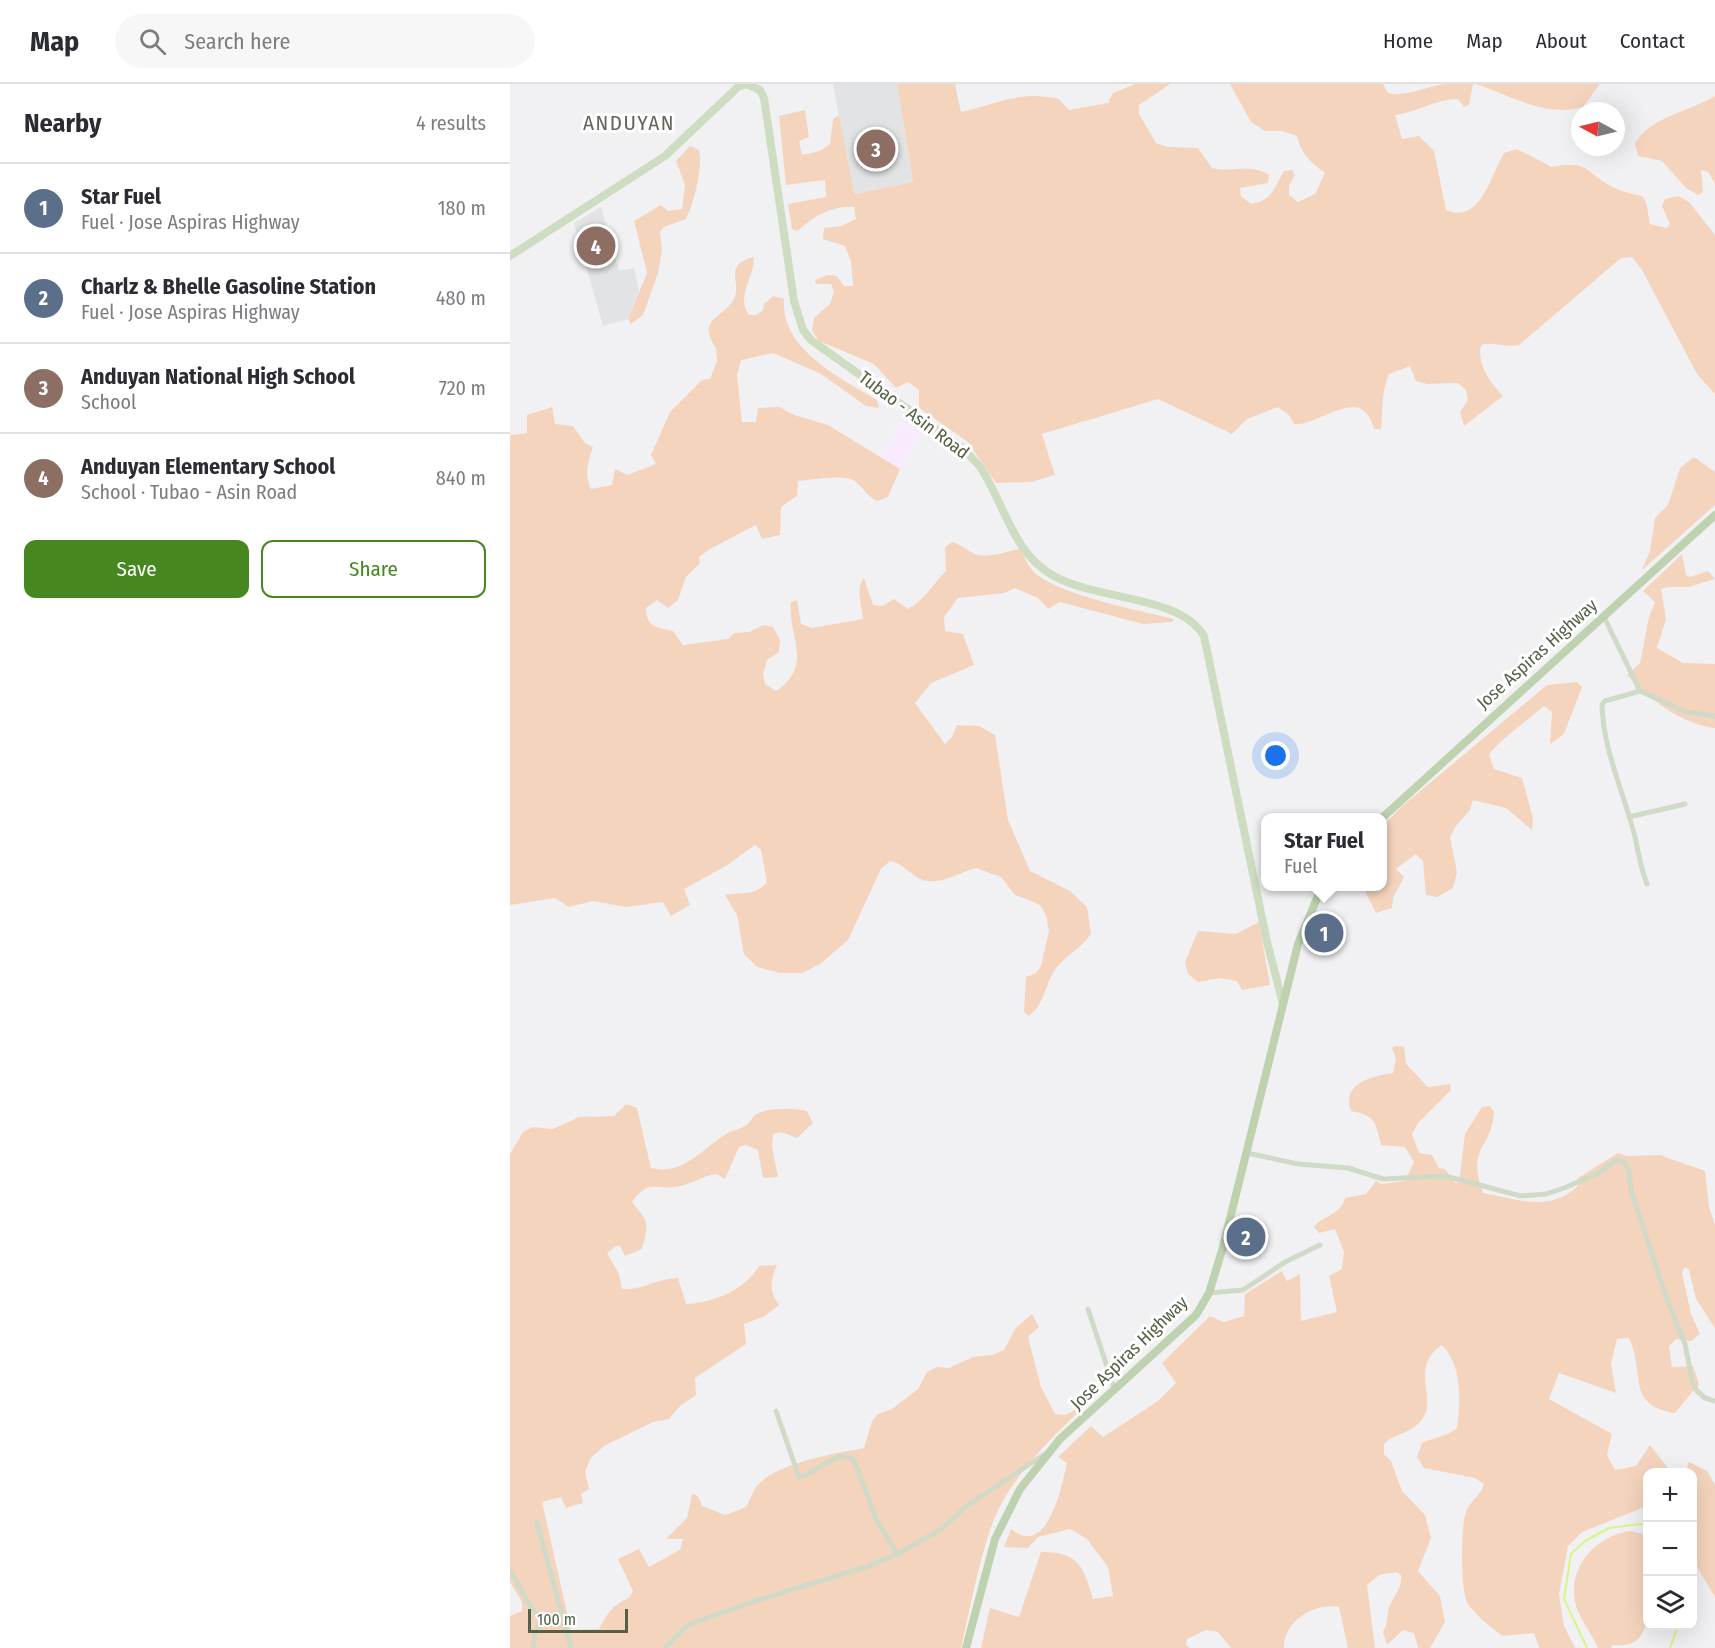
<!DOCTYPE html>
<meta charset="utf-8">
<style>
:root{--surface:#fff;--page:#f7f7f7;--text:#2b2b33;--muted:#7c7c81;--line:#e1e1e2;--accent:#46881f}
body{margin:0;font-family:"Fira Sans Condensed",sans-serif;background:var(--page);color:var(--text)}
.controls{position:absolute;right:18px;bottom:18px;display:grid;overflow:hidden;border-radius:12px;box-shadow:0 6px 24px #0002}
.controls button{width:54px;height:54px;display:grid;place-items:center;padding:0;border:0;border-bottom:2px solid var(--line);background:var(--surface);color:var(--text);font:30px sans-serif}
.compass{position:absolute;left:1061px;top:18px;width:54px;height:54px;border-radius:50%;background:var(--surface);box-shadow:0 6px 24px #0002;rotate:277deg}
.scale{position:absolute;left:18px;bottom:15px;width:100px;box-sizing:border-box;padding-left:6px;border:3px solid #546147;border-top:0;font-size:16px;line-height:21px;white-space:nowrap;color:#546147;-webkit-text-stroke:4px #fff;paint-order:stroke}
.you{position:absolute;left:766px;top:672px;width:21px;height:21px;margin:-15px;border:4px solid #fff;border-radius:50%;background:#1a73e8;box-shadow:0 0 0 9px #1a73e833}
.badge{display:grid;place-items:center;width:39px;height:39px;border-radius:50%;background:var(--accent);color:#fff;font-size:20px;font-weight:700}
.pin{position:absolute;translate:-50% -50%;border:3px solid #fff;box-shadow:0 2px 6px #0006}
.popup{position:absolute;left:751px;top:729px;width:126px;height:78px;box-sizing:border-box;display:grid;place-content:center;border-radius:12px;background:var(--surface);filter:drop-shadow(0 2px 4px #0005);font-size:20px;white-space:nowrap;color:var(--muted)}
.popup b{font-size:22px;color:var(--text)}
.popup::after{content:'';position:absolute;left:50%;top:100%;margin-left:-12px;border:12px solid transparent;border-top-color:var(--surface)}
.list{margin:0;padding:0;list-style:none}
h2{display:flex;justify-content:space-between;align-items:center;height:78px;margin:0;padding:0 24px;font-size:26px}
h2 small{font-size:20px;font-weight:400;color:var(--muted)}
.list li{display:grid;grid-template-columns:39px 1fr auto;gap:18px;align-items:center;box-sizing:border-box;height:90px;padding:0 24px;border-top:2px solid var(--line)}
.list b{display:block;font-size:22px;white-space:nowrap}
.list p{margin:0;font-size:20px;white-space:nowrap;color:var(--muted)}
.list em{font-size:20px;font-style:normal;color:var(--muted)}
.actions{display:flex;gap:12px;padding:18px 24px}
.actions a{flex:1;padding:14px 0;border:2px solid var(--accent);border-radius:12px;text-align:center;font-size:21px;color:var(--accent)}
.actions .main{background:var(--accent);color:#fff}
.icon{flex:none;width:33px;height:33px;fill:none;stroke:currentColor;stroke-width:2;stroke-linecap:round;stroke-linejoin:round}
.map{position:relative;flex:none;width:1205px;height:1564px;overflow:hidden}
header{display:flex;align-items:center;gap:36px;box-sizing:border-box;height:84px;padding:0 30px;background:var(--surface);border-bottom:2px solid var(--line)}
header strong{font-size:28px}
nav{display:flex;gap:33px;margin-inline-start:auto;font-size:21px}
.search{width:420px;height:54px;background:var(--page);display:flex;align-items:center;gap:15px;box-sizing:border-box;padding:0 21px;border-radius:33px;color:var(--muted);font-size:22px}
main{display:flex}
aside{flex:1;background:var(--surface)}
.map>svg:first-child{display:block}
.commercial{fill:#f9ebfe}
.education{fill:#e2e3e5}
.green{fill:#f4d4bd}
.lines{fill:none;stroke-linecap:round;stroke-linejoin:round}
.stream{stroke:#daf586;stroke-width:2}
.street{stroke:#d0dac7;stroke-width:5}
.secondary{stroke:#cedcc2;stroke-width:8}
.primary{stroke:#bfd2af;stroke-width:8}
.labels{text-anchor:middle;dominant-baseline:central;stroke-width:6;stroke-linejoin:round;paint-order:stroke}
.street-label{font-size:18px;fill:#546147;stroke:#fff}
.quarter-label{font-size:21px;letter-spacing:1.5px;fill:#61675d;stroke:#fff}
</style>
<header>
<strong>Map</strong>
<div class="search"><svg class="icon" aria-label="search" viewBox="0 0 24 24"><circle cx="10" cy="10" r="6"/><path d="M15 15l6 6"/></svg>Search here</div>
<nav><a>Home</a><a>Map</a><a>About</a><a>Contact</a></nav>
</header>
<main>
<aside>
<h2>Nearby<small>4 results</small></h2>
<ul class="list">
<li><span class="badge" style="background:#5c6f8a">1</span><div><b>Star Fuel</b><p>Fuel · Jose Aspiras Highway</p></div><em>180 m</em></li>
<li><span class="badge" style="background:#5c6f8a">2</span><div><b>Charlz &amp; Bhelle Gasoline Station</b><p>Fuel · Jose Aspiras Highway</p></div><em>480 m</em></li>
<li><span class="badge" style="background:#8d6e63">3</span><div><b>Anduyan National High School</b><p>School</p></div><em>720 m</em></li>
<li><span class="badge" style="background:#8d6e63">4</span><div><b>Anduyan Elementary School</b><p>School · Tubao - Asin Road</p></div><em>840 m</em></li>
</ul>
<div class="actions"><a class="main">Save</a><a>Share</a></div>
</aside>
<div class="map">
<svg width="1205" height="1564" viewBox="0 0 1205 1564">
<rect width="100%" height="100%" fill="#f1f1f4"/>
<g class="commercial">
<path d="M393,336L412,350L390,385L369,373Z"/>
<path d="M811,824L827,831L820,865L793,868Z"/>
<path d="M728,1144L749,1148L746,1163L723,1162Z"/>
</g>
<g class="education">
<path d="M323,0H387L403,98L343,110Z"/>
<path d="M91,123L109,187L124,184L129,206L118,235L93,242L64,139Z"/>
</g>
<g class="green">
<path d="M387,0H447L445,1L451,28C487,20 510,6 549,15L559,26L598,19L603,9L625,0H660L629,21V30L646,59L658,63L688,64L702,84C722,89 741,79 759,91L758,99L730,104L731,112L741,120C762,117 764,104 774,87L782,86L785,91L779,102V111L788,118L805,110L815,89C800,78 791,70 787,52L772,47H755L741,38L720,0H873L878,9C895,13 916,3 934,0C943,0 954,0 963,0L959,21L954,23L948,15C926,15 908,28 885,31L892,55L909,52L924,67L936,126C971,141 981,90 994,69L1007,65L1042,83C1082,75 1075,91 1105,104C1113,108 1123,110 1132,112L1136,118L1140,140L1157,144L1160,140L1152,122L1155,115L1169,112L1179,118L1205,151V310L1187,290L1132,186L1122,173L1111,174L1009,261C995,264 984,257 971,261C967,281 979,297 993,312L954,342L950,328L958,316L956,306L948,299L917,300L906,297L900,282L879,290C871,308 873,326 871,345H864C852,298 811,342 784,340L779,331L768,323L737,335L722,350L648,315L532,350L545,391L521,398L486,399L458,358L409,324V306L398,298L386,304L364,280L309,257L302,247L304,234L320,220L324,208L321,200H306L305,196L318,191L327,192L334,202H343L341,177L335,162L313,155L314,144L331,142L346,135L344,123C323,121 302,133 288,147L282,145L278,120L316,113L315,96L276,101L269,32L295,26L299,53L289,57L292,71L310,67L320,60L323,35L329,31L344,110L403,98Z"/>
<path d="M965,0H1090L1073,23C1033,34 1002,11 965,0Z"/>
<path d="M1205,12V100L1198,88L1191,86L1193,108L1188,111L1176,104L1152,77L1128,72L1125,59C1142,32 1179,28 1205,12Z"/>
<path d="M180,62L189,66C193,85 184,117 176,135L154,143L150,148L152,167L148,189L133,231L121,240L118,235L137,189L124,137L151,121L158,127L172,125L175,101L166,77Z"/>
<path d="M244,173C245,193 225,212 239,231H247L253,226L254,220L263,212L274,215C270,265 331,294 367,316L369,324L356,322L311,290L263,269L231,276L227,291L232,338H246L248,324L269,323L284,331L318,341L390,385L378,413L367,417C357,412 354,405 346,398C337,389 301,396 288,397L287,412L271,423L270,451L252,455L246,441L200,465L189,473L190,479L176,493L168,516L158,524L147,516L136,524C136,543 146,543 163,547L173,561L218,555L224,549L239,548L254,541L263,543L270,556L269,568L257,576L253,590L255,600L266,607C305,581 277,552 281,518L287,516L291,540L302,544L353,535C352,522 345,505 354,494L363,521L372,522L384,515L398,525C416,515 422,501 436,487L435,463L442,458C452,461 455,465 463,469C476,476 497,467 510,465C514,471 517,480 522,486C543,510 632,527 664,535L662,538L633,540L550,518L538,525L528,514L505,504L494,509L448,514L434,533L435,547L453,550L464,581L421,599L405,619L435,660L442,653L447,641L469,642L485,651L498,736L520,787L560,807L577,823L581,850C570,866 553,873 544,887C535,902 534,921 519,932L514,928L516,893L526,889L531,882L539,847L536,832L532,823L524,818L505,811L491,793L466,784C447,789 424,806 405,792C396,786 391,779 380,777L371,785L338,856L310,880L292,889H270L247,883L234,870L227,831L215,811C230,808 247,812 257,798L251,766L245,761L216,782L174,805L180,821L161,832L153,818L116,823L83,817L59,823L45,814L0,821V351L17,349V331L42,323L45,340L63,342L75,359L83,363C78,377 74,391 81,405L102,401L105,385L118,391L146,380L141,371L160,328L192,296L200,295L207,277L206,264C187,236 209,236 222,218C235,201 210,181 244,173Z"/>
<path d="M1184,373L1205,388V421L1132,486L1140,467L1145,434L1158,421L1170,384Z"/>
<path d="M1172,470L1176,491L1180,493L1198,487L1205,495L1179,503H1158L1151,505L1156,535L1147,564L1173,579L1205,580V644C1171,640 1139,615 1117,591L1130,579L1139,533L1145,518L1133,507Z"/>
<path d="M1067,598L1072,603L1054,650L1040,660L1042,628L1034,622C1015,639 995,651 979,670L984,685L1012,694L1023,734L1022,746L996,724L963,716L960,726L946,742L940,753L947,788L943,804L927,813L916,811L913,777L906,770L886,785L894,793L883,814L882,824L866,829L853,803L872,802L873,742L890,724L1037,601Z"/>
<path d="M749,838L760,901L732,906L727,897L710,894L688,898L678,890L675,878L688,847L726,850Z"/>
<path d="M886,962L894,963L896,980L918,1003L940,1000L941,1006L908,1039L902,1050L909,1069L922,1071L929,1084L935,1085L945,1099H949L955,1050L972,1023L980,1022L984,1028C982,1066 956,1061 973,1109C1008,1115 1039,1129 1068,1102V1094L1108,1069L1117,1072L1150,1071L1195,1087L1199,1123L1205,1141V1244L1186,1215L1179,1186L1175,1183L1172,1189L1181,1230L1190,1250L1181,1257L1166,1255L1159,1262L1162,1283L1183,1282L1189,1300L1165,1329C1115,1321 1136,1290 1119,1254L1107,1255L1101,1279L1106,1309L1049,1289L1039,1315L1102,1350L1097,1371L1105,1386L1126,1382L1140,1361L1161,1388H1138L1137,1422L1072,1448L1058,1462L1049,1510L1054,1542L1065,1564H1029L1024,1549L992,1552C980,1542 967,1533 958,1520C950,1507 951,1446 955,1431C958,1417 971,1413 974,1400L965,1394L914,1384L907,1373L912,1359C924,1353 937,1353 947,1344C951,1318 952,1281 932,1261C899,1283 927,1313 913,1334C903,1350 886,1348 874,1360V1370L881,1377L892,1407L915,1431L921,1454L908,1487L930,1512L935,1538L920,1564H908L904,1549L893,1546L877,1561L873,1548C879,1538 876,1528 881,1519C886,1509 892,1504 891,1491L886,1488L869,1491L857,1501L865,1564H838L829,1523C804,1518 773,1538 774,1564H721L708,1548L696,1546L677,1555L676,1561L680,1564H471L480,1524L509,1533L531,1468C568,1467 574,1483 583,1515L603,1512L598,1483L577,1455L567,1449L560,1445L528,1453L518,1464L494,1463L501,1445C504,1447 510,1451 514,1452C541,1457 553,1398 557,1379L548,1373L581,1342L593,1353L648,1317L666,1299L652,1279L700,1232L714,1238L734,1232L735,1210L772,1187L777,1197L790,1190L791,1237L827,1228L819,1192L832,1185L834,1168L825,1145L809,1149L804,1143C813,1131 831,1131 835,1114L856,1110L866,1097L871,1100L895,1097L904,1078L895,1063L871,1061C865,1037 866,1032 841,1027C831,999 863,992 883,989L886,975L882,964Z"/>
<path d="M116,1020L127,1024L141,1084C170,1091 188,1070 210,1054C217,1048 226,1046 235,1042C239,1040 241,1036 244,1032C255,1023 284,1024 297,1027L303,1039L287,1054L271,1048L263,1050L262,1063L268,1093L253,1094L248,1066L236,1061L229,1063L215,1095L206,1090C192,1092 178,1102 165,1103C143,1105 138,1096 122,1118C139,1139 139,1138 132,1165L115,1172L110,1162H106L97,1169L109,1190L112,1205C131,1207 148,1194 168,1194L176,1220C203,1219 235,1206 249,1182L267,1181C260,1197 259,1207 269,1221L255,1232L234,1240L236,1260L185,1294L186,1311L170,1322L159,1335L143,1338L94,1362L80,1375L75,1388L79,1405L71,1410L73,1419L56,1424L51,1413L32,1418L61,1546L89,1545C97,1530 103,1520 119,1514L123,1507L108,1475L129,1465L139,1483L170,1466L173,1455H156L177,1434L182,1410L188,1412L192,1422L215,1431L236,1423C240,1417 242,1408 246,1403C264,1379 327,1369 354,1364L362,1337L368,1330L382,1325L408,1305L417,1288L427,1283L439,1284L463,1273L482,1271L494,1266L505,1245L522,1230L529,1243L518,1253L531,1303L545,1330L555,1331L577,1320C541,1354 498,1395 481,1443C468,1482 460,1524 451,1564H0V1532L12,1527V1518L0,1498V1070L13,1048L23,1043L43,1045L69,1033L104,1032Z"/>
<path d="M1179,1378L1197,1387L1205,1401V1513L1183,1476L1182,1388H1175Z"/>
<path d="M1120,1447L1137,1451L1138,1537C1129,1557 1126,1563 1102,1561L1101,1564H1088C1082,1550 1068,1533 1065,1518C1058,1482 1086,1452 1120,1447Z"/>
</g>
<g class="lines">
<g class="stream">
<path d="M1077,1564L1054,1515L1061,1470L1075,1457L1099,1444L1138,1439"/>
<path d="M1160,1564L1168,1542"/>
</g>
<g class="street">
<path d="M1094,533L1130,607"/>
<path d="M1119,733L1175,720"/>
<path d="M1137,800C1129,780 1128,762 1122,742C1111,702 1093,663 1092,621L1095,617L1130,607L1176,628L1205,632"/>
<path d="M737,1069L788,1080L838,1084L873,1095L935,1092L1011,1112L1036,1110L1054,1104L1089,1089L1106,1076L1113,1077L1119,1087L1121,1106L1156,1213L1175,1260L1182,1296L1187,1307L1195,1314L1205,1317"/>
<path d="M699,1209L733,1206L775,1178L810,1161"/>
<path d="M578,1225L605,1307"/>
<path d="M266,1327L289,1393C306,1391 326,1363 344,1376L366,1435L387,1470"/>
<path d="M27,1439L61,1564"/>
<path d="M0,1486L22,1525L31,1536L25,1550L23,1564"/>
<path d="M155,1564L178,1541L245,1517L359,1482L387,1470L430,1446L458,1421L535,1370"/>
</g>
<g class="secondary">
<path d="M236,0L250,6L254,14L284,217L293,246L301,256L451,363C457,369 465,376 470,383C492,415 502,464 536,487C579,518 667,508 694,552L757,858L773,920"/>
<path d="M0,172L155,72L228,3L236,0"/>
</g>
<g class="primary">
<path d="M872,734L1205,431"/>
<path d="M456,1564L485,1455L510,1405L550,1355L686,1231L699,1209L713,1163L788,860L812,802"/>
</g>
</g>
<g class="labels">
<g class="street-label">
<text transform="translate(404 331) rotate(37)">Tubao - Asin Road</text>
<text transform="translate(1027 570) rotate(-42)">Jose Aspiras Highway</text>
<text transform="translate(619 1269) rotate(-44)">Jose Aspiras Highway</text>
</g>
<g class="quarter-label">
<text x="119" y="39">ANDUYAN</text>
</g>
</g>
</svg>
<div class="controls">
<button>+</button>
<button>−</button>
<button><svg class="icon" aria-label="layers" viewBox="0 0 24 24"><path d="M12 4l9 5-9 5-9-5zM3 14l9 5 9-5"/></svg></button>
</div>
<svg class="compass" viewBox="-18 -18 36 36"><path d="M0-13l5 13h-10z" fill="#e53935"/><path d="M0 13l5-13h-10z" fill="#7c7c81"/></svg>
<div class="scale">100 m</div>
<div class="you"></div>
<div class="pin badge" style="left:814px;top:849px;background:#5c6f8a">1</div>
<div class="popup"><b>Star Fuel</b>Fuel</div>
<div class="pin badge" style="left:736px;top:1153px;background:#5c6f8a">2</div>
<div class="pin badge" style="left:366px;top:65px;background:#8d6e63">3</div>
<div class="pin badge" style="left:86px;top:162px;background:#8d6e63">4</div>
</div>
</main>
